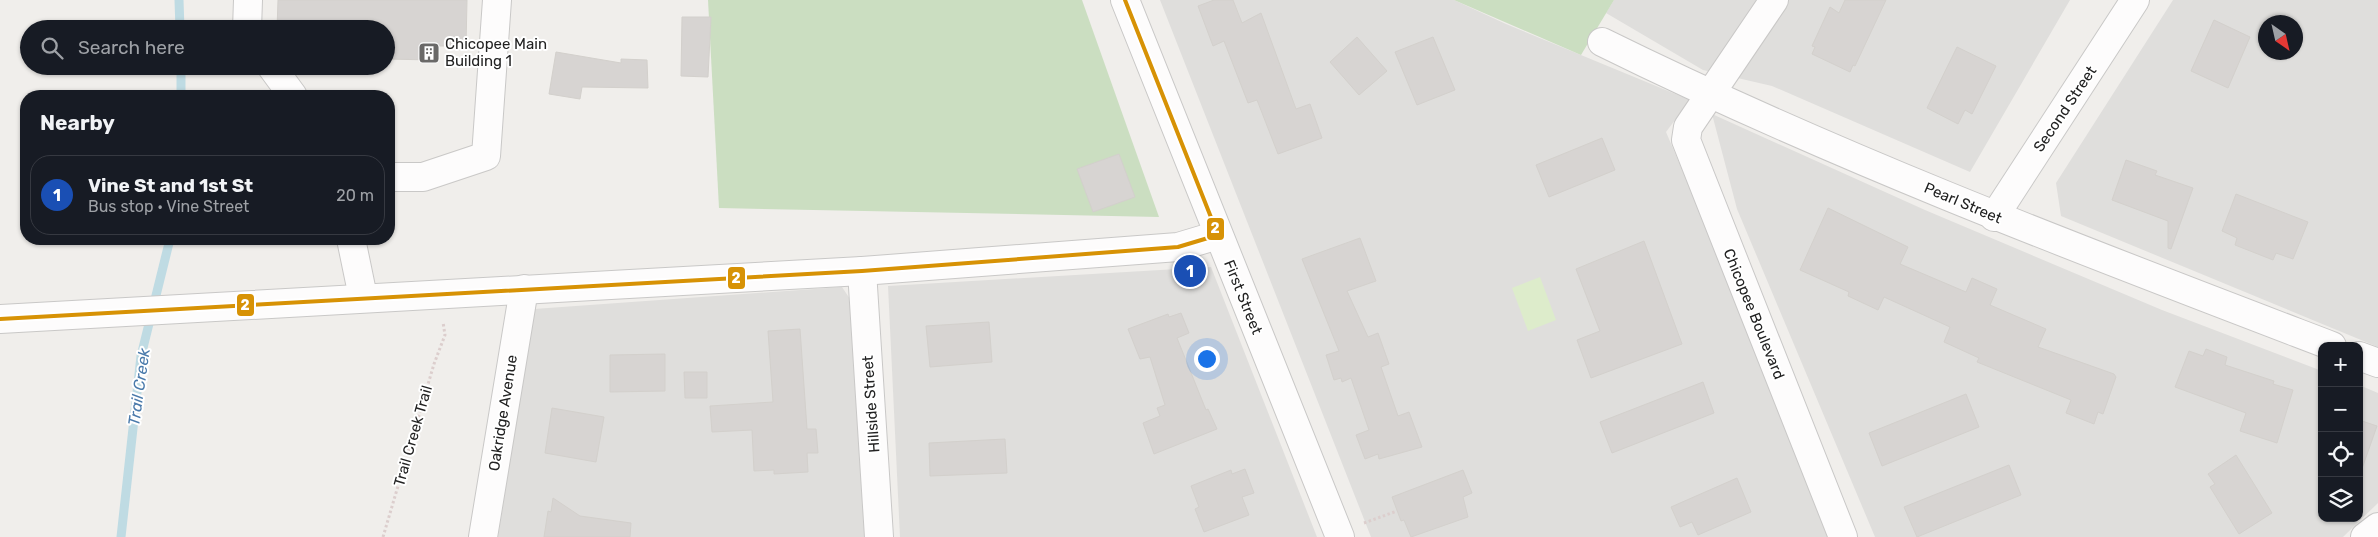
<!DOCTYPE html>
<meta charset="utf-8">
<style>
:root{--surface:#171b24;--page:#242831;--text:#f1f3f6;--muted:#9ea1a6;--line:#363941;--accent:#ea580c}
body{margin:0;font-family:Rubik,sans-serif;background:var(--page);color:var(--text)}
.controls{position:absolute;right:15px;bottom:15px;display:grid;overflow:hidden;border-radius:10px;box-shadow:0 1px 4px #0004}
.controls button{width:45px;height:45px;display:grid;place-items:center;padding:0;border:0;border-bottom:1px solid var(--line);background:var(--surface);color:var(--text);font:25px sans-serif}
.compass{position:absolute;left:2258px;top:15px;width:45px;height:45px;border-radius:50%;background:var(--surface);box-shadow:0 1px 4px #0004;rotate:146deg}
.you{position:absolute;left:1206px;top:358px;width:18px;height:18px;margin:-12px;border:4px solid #fff;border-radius:50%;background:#1a73e8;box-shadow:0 0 0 8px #1a73e833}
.badge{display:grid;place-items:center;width:32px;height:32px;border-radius:50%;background:var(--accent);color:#fff;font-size:16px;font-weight:700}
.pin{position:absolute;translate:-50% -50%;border:2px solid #fff;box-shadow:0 1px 5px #0006}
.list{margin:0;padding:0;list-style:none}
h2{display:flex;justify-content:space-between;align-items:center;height:65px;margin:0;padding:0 20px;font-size:21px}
h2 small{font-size:16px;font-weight:400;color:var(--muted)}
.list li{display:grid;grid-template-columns:32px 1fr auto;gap:15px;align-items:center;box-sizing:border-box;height:80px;margin:0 10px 10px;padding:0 10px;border:1px solid var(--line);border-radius:20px}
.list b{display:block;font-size:19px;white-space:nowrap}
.list p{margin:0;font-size:16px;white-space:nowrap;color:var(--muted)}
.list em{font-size:16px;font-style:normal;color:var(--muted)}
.icon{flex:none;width:28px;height:28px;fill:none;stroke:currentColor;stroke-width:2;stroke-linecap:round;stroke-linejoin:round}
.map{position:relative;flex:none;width:2378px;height:537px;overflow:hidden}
.search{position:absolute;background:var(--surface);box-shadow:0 1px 4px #0004;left:20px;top:20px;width:375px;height:55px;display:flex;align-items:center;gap:12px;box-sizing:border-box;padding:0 18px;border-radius:28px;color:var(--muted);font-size:19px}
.panel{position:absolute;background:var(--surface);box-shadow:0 1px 4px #0004;left:20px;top:90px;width:375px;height:155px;border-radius:20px}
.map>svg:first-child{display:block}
.residential{fill:#dfdedc;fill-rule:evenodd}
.grass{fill:#ddeccb}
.forest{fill:#cbdec1}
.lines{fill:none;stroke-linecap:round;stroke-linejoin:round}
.stream{stroke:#bfdbe3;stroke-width:9}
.building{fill:#d7d4d2;stroke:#d3d0cc}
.minor-casing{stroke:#c9c8c7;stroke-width:30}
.path{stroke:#dccecd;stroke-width:3;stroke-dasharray:2.5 2.5;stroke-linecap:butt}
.minor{stroke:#fdfcfc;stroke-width:28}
.bus-1-casing{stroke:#fff;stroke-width:8}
.bus-1{stroke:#d79205;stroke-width:4}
.labels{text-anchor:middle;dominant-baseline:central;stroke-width:4;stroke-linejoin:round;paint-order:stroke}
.poi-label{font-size:15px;fill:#222;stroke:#fff;text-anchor:start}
.street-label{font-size:15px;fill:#222;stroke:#fff}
.water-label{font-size:16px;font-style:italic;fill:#4a7aab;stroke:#fff}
.line-badge{stroke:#fff;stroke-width:2}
.badge-label{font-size:14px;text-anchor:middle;font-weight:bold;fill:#fff}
</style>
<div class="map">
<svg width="2378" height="537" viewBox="0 0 2378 537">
<rect width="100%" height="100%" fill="#f0eeeb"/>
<g class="residential">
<path d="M1160,0H1454L1506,24L1690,100L1666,132L1838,537H1371Z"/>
<path d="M1614,0H2070L1970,172L1772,86L1703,70L1606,13Z"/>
<path d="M2173,0H2378V347L2061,216L2056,183ZM2266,22H2296V52H2266Z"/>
<path d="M1712,114L1925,210L2162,310L2322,371V518H2359V385L2378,393V503L2343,537H1875L1737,209Z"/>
<path d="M1211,267L1317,537H900L888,286Z"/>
<path d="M842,287L850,299L865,537H498L534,309Z"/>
</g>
<path class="grass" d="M1540,277L1556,320L1528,331L1512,288Z"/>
<g class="forest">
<path d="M708,0H1082L1159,217L719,208Z"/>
<path d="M1454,0H1614L1581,55Z"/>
</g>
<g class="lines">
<g class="stream">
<path d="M179,0L180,29"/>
<path d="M181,66V96"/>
<path d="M121,537L141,356L170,239"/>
</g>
</g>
<g class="building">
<path d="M278,0H467L466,46H433L432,60L386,59V29H277Z"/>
<path d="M1214,0H1233L1242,23L1261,13L1296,109L1310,104L1322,138L1278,154L1257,100L1248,103L1224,41L1213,46L1198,6Z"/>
<path d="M1845,0H1886L1855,66L1853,65L1850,72L1812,54L1815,47L1812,46L1830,7L1839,13Z"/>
<path d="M682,17H711L708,77L681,76Z"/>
<path d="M2214,20L2250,37L2228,88L2191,71Z"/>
<path d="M1357,37L1387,71L1359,95L1330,62Z"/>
<path d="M1433,37L1455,90L1417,105L1395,52Z"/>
<path d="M1957,47L1996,66L1972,114L1965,110L1958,124L1927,108Z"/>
<path d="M556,52L621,63V59L647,60L648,88L582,87L580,99L549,94Z"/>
<path d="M1602,138L1615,170L1549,197L1536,165Z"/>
<path d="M1119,154L1135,197L1093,212L1077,169Z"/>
<path d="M2126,160L2157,171L2155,175L2193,188L2171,249L2168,248V221L2112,200Z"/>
<path d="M2236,194L2308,222L2293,259L2276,253L2273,260L2235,245L2237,238L2222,231Z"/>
<path d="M1828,208L1908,247L1900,264L1966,292L1972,278L1997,289L1990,305L2046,329L2038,347L2114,374L2116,377L2103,414L2098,412L2094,424L2066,413L2071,400L1977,362L1979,358L1944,342L1950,327L1884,297L1878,310L1848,296L1849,292L1800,270Z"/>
<path d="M1360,238L1376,281L1347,291L1368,337L1378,333L1389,364L1381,367L1398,416L1409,412L1422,447L1379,459L1378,454L1365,459L1356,435L1369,430L1351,378L1342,382L1341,378L1334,380L1326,355L1339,351L1302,259Z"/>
<path d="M1644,241L1682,344L1591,378L1577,340L1600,331L1576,269Z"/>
<path d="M1181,313L1189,333L1177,338L1206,410L1208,409L1217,429L1154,454L1143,423L1160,416L1157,408L1165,405L1150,357L1140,359L1128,329L1168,314L1169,317Z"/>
<path d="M989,322L992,362L930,367L926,326Z"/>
<path d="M800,329L807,429H816L818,453H807L808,472L774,474V470L754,471L752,430L712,432L710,406L773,402L768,331Z"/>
<path d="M2206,349L2227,357L2225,365L2274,381L2273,384L2293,390L2277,443L2240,431L2246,413L2175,387L2189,351L2203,356Z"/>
<path d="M665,354V391L610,392V355Z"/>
<path d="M684,372H707V398H685Z"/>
<path d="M1703,382L1714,413L1612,453L1600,422Z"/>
<path d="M1966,394L1979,427L1882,466L1869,433Z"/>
<path d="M552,408L604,417L596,462L545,453Z"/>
<path d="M2359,420L2377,426L2359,477Z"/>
<path d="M1005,439L1007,473L930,476L929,443Z"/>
<path d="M2236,455L2272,513L2239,534L2210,487L2215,484L2208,474Z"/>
<path d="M2009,465L2021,495L1917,537L1904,507Z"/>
<path d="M1245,469L1254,493L1242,497L1249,515L1204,532L1195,509L1199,507L1191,486L1231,470L1232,474Z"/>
<path d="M1463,470L1472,493L1463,497L1468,517L1411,537L1404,520L1401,521L1392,497Z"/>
<path d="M1737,478L1751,512L1698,535L1692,522L1680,527L1671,507Z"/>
<path d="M553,498L580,516L631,523L630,537H544L548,511L551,512Z"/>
</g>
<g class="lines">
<g class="minor-casing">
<g id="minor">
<path d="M1125,0L1340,537"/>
<path d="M1774,0L1688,127L1686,140L1843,537"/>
<path d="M247,29L248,0"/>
<path d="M1602,42C1839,159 2086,252 2332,346"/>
<path d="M271,66L293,96"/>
<path d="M389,177H423L486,156L497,0"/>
<path d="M1994,217L2135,0"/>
<path d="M351,239L363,297"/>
<path d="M862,271L879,537"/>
<path d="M0,319L862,271L1178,247L1218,235"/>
<path d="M2359,356L2378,363"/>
<path d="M483,537L524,289"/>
<path d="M2365,537L2378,527"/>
</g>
</g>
<g class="path">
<path d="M1364,523L1397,511"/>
<path d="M383,537L434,364L445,335L443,322"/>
</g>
<use href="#minor" class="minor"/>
<g class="bus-1-casing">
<path id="bus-1" d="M0,319L862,271L1178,247L1218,235L1125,0"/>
</g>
<use href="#bus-1" class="bus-1"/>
</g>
<defs>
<g id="building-square" transform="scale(1.125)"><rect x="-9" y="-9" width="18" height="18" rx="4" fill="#6a6968" stroke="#fff"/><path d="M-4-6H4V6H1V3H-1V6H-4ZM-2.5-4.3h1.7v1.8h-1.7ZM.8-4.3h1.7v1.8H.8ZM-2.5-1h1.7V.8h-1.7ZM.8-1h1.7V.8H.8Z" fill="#fff"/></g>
</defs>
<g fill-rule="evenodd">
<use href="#building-square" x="429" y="53"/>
</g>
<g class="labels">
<g class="poi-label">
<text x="445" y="44">Chicopee Main<tspan x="445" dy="17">Building 1</tspan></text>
</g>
<g class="street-label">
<text transform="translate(2065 109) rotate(-56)">Second Street</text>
<text transform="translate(1963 203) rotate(23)">Pearl Street</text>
<text transform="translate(1243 297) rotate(68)">First Street</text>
<text transform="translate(1754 314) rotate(68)">Chicopee Boulevard</text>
<text transform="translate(871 404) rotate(-94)">Hillside Street</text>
<text transform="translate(503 413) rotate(-81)">Oakridge Avenue</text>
<text transform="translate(413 436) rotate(-74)">Trail Creek Trail</text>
</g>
<g class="water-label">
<text transform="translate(139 387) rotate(-82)">Trail Creek</text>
</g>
</g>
<g class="line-badge">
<rect x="1206" y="217" width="19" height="24" rx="5" fill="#d79205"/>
<rect x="727" y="266" width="19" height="24" rx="5" fill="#d79205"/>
<rect x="236" y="293" width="19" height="24" rx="5" fill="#d79205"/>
</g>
<g class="badge-label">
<text x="1215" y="233">2</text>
<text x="736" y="283">2</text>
<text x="245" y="310">2</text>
</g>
</svg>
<div class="controls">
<button>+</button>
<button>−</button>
<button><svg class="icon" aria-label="locate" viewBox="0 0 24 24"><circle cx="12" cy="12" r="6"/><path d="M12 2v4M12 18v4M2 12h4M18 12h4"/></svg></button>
<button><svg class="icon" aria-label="layers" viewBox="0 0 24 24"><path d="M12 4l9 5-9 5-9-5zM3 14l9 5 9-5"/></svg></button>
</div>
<svg class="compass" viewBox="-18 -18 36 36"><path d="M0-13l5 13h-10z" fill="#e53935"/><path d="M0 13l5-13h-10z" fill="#9ea1a6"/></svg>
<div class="you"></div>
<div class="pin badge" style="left:1190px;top:271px;background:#1a4fb4">1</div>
<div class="search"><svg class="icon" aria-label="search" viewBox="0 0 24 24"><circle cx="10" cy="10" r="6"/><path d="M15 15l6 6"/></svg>Search here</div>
<section class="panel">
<h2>Nearby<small></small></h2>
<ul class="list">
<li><span class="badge" style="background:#1a4fb4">1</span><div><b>Vine St and 1st St</b><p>Bus stop · Vine Street</p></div><em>20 m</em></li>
</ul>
</section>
</div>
